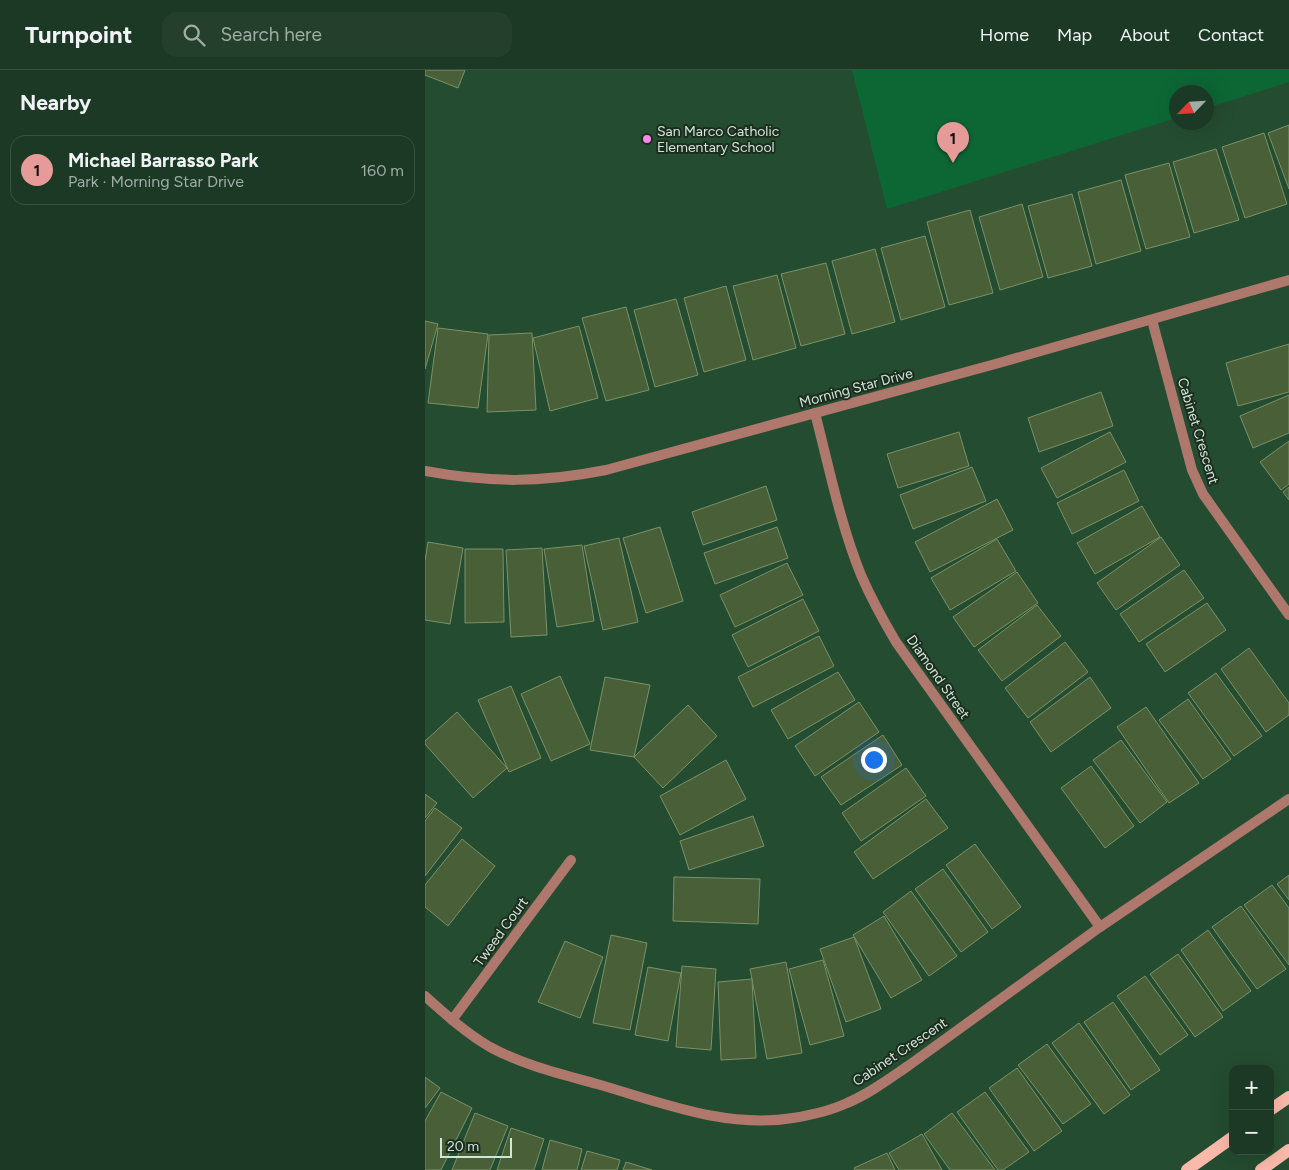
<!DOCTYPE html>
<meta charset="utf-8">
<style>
:root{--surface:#1b3924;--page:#24402c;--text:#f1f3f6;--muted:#a0aca6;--line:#395341;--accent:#e69b98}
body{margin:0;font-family:Figtree,sans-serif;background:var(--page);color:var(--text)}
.controls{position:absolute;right:15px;bottom:15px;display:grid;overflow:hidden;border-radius:10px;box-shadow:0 5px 20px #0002}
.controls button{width:45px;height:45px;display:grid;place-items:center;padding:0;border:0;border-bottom:1px solid var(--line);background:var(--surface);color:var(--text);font:25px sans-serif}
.compass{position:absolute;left:744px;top:15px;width:45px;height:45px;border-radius:50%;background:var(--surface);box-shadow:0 5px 20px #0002;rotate:245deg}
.scale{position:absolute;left:15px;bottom:12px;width:72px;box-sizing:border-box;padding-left:5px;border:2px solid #d1e7d6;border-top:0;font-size:14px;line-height:18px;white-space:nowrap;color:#d1e7d6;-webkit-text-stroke:4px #1c2d20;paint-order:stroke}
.you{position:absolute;left:448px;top:689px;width:18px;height:18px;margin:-12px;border:4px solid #fff;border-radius:50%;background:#1a73e8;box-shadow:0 0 0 8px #1a73e833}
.badge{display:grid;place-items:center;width:32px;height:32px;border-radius:50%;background:var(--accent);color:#111;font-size:16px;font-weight:700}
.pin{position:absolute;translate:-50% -41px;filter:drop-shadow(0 1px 2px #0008)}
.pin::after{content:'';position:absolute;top:26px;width:18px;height:15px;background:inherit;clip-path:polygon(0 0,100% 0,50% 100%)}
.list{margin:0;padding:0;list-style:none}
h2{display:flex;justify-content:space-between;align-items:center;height:65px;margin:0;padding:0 20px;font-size:21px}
h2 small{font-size:16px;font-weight:400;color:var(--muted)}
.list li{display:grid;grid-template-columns:32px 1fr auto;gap:15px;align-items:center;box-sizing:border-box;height:70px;margin:0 10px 10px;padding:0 10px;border:1px solid var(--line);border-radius:15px}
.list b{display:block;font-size:19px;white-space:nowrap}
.list p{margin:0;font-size:16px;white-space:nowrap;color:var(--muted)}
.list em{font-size:16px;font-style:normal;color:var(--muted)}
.icon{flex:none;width:28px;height:28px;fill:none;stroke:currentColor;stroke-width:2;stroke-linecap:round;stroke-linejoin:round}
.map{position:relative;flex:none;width:864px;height:1100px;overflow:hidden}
header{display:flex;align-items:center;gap:30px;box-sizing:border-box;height:70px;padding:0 25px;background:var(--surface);border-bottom:1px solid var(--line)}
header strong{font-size:24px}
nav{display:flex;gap:28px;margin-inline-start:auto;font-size:18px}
.search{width:350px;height:45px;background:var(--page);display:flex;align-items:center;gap:12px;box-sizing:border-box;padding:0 18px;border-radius:15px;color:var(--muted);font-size:19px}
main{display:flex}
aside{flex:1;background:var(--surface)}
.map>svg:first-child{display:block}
.green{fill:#0d6735}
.building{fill:#495f38;stroke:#7a9268}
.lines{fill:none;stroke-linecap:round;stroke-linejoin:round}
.minor{stroke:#ae786c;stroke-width:10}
.primary{stroke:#fbb9aa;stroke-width:12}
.poi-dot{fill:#f888e9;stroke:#1c2d20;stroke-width:2}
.labels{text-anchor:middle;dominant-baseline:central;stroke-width:4;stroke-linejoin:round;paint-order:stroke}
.poi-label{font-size:14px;fill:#d1e7d6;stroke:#1c2d20;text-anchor:start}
.street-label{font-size:14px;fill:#d1e7d6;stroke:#1c2d20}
</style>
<header>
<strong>Turnpoint</strong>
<div class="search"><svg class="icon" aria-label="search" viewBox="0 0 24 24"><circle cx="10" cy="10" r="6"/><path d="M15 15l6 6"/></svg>Search here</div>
<nav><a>Home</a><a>Map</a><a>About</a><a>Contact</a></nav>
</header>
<main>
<aside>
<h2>Nearby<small></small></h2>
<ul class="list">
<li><span class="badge">1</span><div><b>Michael Barrasso Park</b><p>Park · Morning Star Drive</p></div><em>160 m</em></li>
</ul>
</aside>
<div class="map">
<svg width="864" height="1100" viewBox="0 0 864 1100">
<rect width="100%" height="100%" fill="#244c30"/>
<path class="green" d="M427,0H864V12L782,38V22H752L751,48L462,139Z"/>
<g class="building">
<path d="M0,0H40L33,18L0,5Z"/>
<path d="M864,55V119L843,63Z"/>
<path d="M839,63L862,134L820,148L797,77Z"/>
<path d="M791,79L814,150L769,163L748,92Z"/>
<path d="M744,93L765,167L721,179L700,105Z"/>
<path d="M696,110L716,181L671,194L653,122Z"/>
<path d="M647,124L667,196L623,208L603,136Z"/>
<path d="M597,134L618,207L575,220L554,147Z"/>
<path d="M545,140L568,223L524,235L502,152Z"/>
<path d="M500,166L520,237L476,250L456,178Z"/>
<path d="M450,179L470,252L427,264L407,191Z"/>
<path d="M401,193L420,264L376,276L356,204Z"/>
<path d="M352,205L371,278L328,290L308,216Z"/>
<path d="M301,216L321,290L279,302L259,228Z"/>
<path d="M251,229L273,305L230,317L209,240Z"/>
<path d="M201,237L224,320L181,331L157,248Z"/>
<path d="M0,251L13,254L0,299Z"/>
<path d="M154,256L173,328L125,341L108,268Z"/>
<path d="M13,258L63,264L53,338L3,333Z"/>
<path d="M107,263L111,340L62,342L64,265Z"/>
<path d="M864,274V322L813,336L801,293Z"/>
<path d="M676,322L688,356L614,382L603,348Z"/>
<path d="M864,325V363L828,378L815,346Z"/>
<path d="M534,362L544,396L473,418L462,384Z"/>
<path d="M685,362L701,392L632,428L616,398Z"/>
<path d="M864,371V414L856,420L835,392Z"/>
<path d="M547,397L561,431L488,459L475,425Z"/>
<path d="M699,400L714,431L647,464L632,433Z"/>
<path d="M341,416L352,450L278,475L267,442Z"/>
<path d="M864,417V430L858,422Z"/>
<path d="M572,429L588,460L505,502L490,472Z"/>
<path d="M717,436L735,467L670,504L652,473Z"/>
<path d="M235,457L258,531L221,543L198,468Z"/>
<path d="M352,457L363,488L290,514L279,483Z"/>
<path d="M736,467L755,495L691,540L672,513Z"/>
<path d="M194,468L213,552L178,560L159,476Z"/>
<path d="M572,469L591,501L525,540L506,508Z"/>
<path d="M3,472L38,478L25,554L0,550V491Z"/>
<path d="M157,475L169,551L132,557L119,479Z"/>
<path d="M117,478L122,565L86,567L81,480Z"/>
<path d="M40,479H78L79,552L40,553Z"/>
<path d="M362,493L378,525L310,557L295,525Z"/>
<path d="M759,500L779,528L714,572L695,544Z"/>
<path d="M592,502L613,533L549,577L528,547Z"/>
<path d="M378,529L394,561L323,597L307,565Z"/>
<path d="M782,533L801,560L740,602L721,574Z"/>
<path d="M612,535L636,566L577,611L553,580Z"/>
<path d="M394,566L409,596L328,637L313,607Z"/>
<path d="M640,572L663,602L603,648L580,618Z"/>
<path d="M824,578L864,633V645L841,662L796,599Z"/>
<path d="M413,602L430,630L363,669L346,640Z"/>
<path d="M791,603L837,666L809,686L763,623Z"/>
<path d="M135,606L165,674L126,691L96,624Z"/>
<path d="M180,607L225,615L209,687L165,680Z"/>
<path d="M665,607L686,638L626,682L605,652Z"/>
<path d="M86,616L116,688L84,702L53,630Z"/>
<path d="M763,629L806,689L778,709L734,650Z"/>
<path d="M434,632L454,662L390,706L370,676Z"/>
<path d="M263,635L292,666L238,718L209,687Z"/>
<path d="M721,637L774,713L744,733L692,657Z"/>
<path d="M32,642L82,698L48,728L0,674V671Z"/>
<path d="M458,665L477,695L416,735L396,707Z"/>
<path d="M696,670L742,732L715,753L668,690Z"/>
<path d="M301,690L321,729L255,765L235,726Z"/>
<path d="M666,696L709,756L680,778L636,718Z"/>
<path d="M481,698L501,726L436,771L417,743Z"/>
<path d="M0,724L12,733L0,748Z"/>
<path d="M501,729L523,758L448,809L429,782Z"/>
<path d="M10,738L37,758L0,806V751Z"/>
<path d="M328,746L339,776L264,800L255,771Z"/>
<path d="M37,769L70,796L23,856L0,837V815Z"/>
<path d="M550,774L596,837L567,859L521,795Z"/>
<path d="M518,799L563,862L536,882L490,819Z"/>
<path d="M864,805V830L852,814Z"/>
<path d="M249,807L335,809L333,854L248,851Z"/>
<path d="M847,815L864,838V895L819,835Z"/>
<path d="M486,821L532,886L504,906L458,842Z"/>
<path d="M816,836L861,899L832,919L787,857Z"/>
<path d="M459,846L497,910L466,928L428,865Z"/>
<path d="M783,860L826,921L798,941L756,880Z"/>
<path d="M186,865L222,873L205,960L168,953Z"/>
<path d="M429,867L456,939L421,952L395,879Z"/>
<path d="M140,871L178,887L155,948L113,932Z"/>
<path d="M753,884L798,947L770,967L725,904Z"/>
<path d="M398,890L419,966L385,975L364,899Z"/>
<path d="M361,892L377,983L342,989L325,899Z"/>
<path d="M257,896L291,899L286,980L251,977Z"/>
<path d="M223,897L256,903L243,971L210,965Z"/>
<path d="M720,906L763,965L735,985L692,926Z"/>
<path d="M327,909L331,988L296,990L293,912Z"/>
<path d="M688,932L735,1000L706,1020L659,952Z"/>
<path d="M654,953L705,1025L679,1044L627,973Z"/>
<path d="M622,974L666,1034L638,1054L593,995Z"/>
<path d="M592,998L637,1061L609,1081L564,1018Z"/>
<path d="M0,1007L15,1018L0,1038Z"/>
<path d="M16,1022L47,1038L16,1100H0V1051Z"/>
<path d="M560,1022L604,1082L578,1100H573L532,1042Z"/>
<path d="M50,1043L83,1056L65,1100H27Z"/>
<path d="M527,1043L570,1100H525L499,1064Z"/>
<path d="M86,1058L119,1069L109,1100H72Z"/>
<path d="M497,1064L517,1100H474L464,1083Z"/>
<path d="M125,1070L157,1079L152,1100H117Z"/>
<path d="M162,1081L195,1090L192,1100H156Z"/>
<path d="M462,1083L470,1100H430L429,1098Z"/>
<path d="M201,1092L227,1100H198Z"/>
</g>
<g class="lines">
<g class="minor">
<path d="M727,250L767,400L778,424L864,545"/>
<path d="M390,343C404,397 415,453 436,505C446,528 458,550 471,572L675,857"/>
<path d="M0,401C66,413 115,413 181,400L574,293L864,210"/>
<path d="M0,926C20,944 41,963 65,977C98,995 136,1004 172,1014C235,1032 301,1059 368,1048C386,1045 405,1041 422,1033C444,1024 464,1009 483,996L675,857L864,729"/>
<path d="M27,950L146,790"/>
</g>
<g class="primary">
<path d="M845,1040L864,1027"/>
<path d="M762,1100L808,1067"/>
<path d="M836,1100L864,1080"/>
</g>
</g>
<circle class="poi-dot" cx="222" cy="69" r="5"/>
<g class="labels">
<g class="poi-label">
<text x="232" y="61">San Marco Catholic<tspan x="232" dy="16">Elementary School</tspan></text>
</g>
<g class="street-label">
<text transform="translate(431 318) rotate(-15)">Morning Star Drive</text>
<text transform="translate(773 361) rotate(73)">Cabinet Crescent</text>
<text transform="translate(513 607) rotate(55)">Diamond Street</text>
<text transform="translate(76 862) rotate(-54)">Tweed Court</text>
<text transform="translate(475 982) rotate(-34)">Cabinet Crescent</text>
</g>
</g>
</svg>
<div class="controls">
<button>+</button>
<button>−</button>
</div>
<svg class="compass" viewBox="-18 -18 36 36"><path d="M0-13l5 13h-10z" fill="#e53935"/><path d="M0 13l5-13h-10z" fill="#a0aca6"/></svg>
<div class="scale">20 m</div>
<div class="you"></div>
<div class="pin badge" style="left:528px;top:93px">1</div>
</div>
</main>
